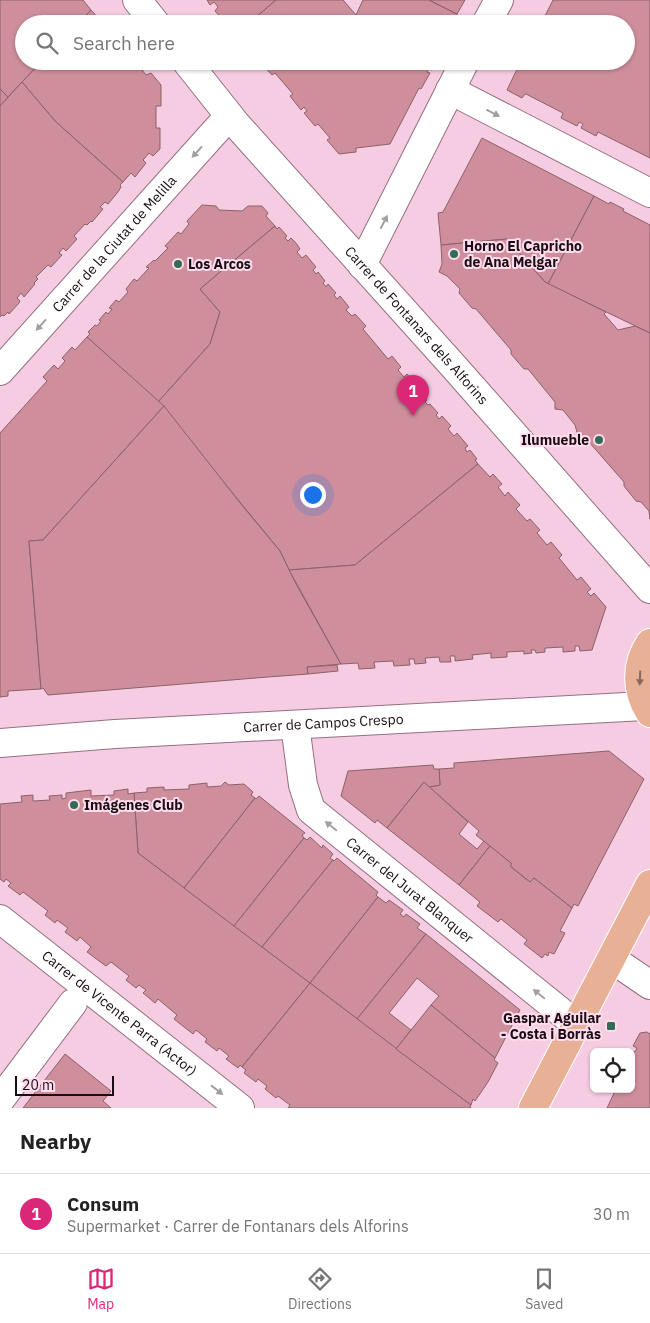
<!DOCTYPE html>
<meta charset="utf-8">
<style>
:root{--surface:#fff;--page:#f6f6f6;--text:#222;--muted:#767676;--line:#e0e0e0;--accent:#db2777}
body{margin:0;font-family:"IBM Plex Sans",sans-serif;background:var(--page);color:var(--text)}
.controls{position:absolute;right:15px;bottom:15px;display:grid;overflow:hidden;border-radius:8px;box-shadow:0 1px 4px #0004}
.controls button{width:45px;height:45px;display:grid;place-items:center;padding:0;border:0;border-bottom:1px solid var(--line);background:var(--surface);color:var(--text);font:25px sans-serif}
.scale{position:absolute;left:15px;bottom:12px;width:99px;box-sizing:border-box;padding-left:5px;border:2px solid #190c13;border-top:0;font-size:14px;line-height:18px;white-space:nowrap;color:#190c13;-webkit-text-stroke:4px #fedced;paint-order:stroke}
.you{position:absolute;left:312px;top:494px;width:18px;height:18px;margin:-12px;border:4px solid #fff;border-radius:50%;background:#1a73e8;box-shadow:0 0 0 8px #1a73e833}
.badge{display:grid;place-items:center;width:32px;height:32px;border-radius:50%;background:var(--accent);color:#fff;font-size:16px;font-weight:700}
.pin{position:absolute;translate:-50% -41px;filter:drop-shadow(0 1px 2px #0008)}
.pin::after{content:'';position:absolute;top:26px;width:18px;height:15px;background:inherit;clip-path:polygon(0 0,100% 0,50% 100%)}
.list{margin:0;padding:0;list-style:none}
h2{display:flex;justify-content:space-between;align-items:center;height:65px;margin:0;padding:0 20px;font-size:21px}
h2 small{font-size:16px;font-weight:400;color:var(--muted)}
.list li{display:grid;grid-template-columns:32px 1fr auto;gap:15px;align-items:center;box-sizing:border-box;height:80px;padding:0 20px;border-top:1px solid var(--line)}
.list b{display:block;font-size:19px;white-space:nowrap}
.list p{margin:0;font-size:16px;white-space:nowrap;color:var(--muted)}
.list em{font-size:16px;font-style:normal;color:var(--muted)}
.icon{flex:none;width:28px;height:28px;fill:none;stroke:currentColor;stroke-width:2;stroke-linecap:round;stroke-linejoin:round}
.map{position:relative;flex:none;width:650px;height:1108px;overflow:hidden}
.search{position:absolute;background:var(--surface);box-shadow:0 1px 4px #0004;left:15px;right:15px;top:15px;height:55px;display:flex;align-items:center;gap:12px;box-sizing:border-box;padding:0 18px;border-radius:28px;color:var(--muted);font-size:19px}
.sheet{height:145px;background:var(--surface)}
nav{display:flex;justify-content:space-around;align-items:center;box-sizing:border-box;height:70px;border-top:1px solid var(--line);background:var(--surface);font-size:14px;color:var(--muted)}
nav a{display:grid;justify-items:center;gap:2px}
nav .on{color:var(--accent)}
.map>svg:first-child{display:block}
.building{fill:#cf8e9b;stroke:#8b6169}
.lines{fill:none;stroke-linecap:round;stroke-linejoin:round}
.minor-casing{stroke:#946f82;stroke-width:30}
.major-casing{stroke:#fff;stroke-width:30}
.minor{stroke:#fff;stroke-width:28}
.major{stroke:#e8b196;stroke-width:28}
.oneway{fill:#a39ea1}
.oneway2{fill:#8b675b}
.poi-dot{fill:#316c56;stroke:#fedced;stroke-width:2}
.labels{text-anchor:middle;dominant-baseline:central;stroke-width:4;stroke-linejoin:round;paint-order:stroke}
.street-label{font-size:14px;fill:#190c13;stroke:#fedced}
.poi-label{font-size:14px;font-weight:bold;fill:#190c13;stroke:#fedced;text-anchor:start}
</style>
<div class="map">
<svg width="650" height="1108" viewBox="0 0 650 1108">
<rect width="100%" height="100%" fill="#f6cce2"/>
<g class="building">
<path d="M0,0H83L91,10L78,24H24V61H42L8,97L0,89Z"/>
<path d="M207,0H276L248,24H233L230,20L227,24L215,11L218,7L214,2L210,5Z"/>
<path d="M276,0H343L356,15L363,0H429L457,14L452,24H248Z"/>
<path d="M429,0H465L457,14Z"/>
<path d="M553,0H650V158L598,132L596,136L581,128L583,124L579,122L577,126L561,118L563,113L526,94H525L522,98L507,90L521,61H626V24H541Z"/>
<path d="M91,10L100,20L103,17L109,24H78Z"/>
<path d="M42,61H135L146,75L151,73L161,85V106H156V128H160V149L153,156L149,153L143,160L146,163L135,177L131,173L123,182L55,121L22,82Z"/>
<path d="M436,61L432,70L429,69L427,72L430,73L421,89L419,88L390,144L356,148V152L339,154L327,140L330,138L318,124L315,126L304,113L307,111L304,107L301,110L290,96L293,94L275,73L272,75L260,62Z"/>
<path d="M22,82L55,121L123,182L120,185L121,187L118,192L108,204L105,202L100,207L103,209L92,222L91,221L87,225L85,224L74,236L77,239L66,251L63,248L59,253L62,255L51,267L48,265L36,277L38,279L34,283L35,284L24,297L21,293L17,298L20,301L19,303L9,314L8,312L4,316L2,315L0,317V106Z"/>
<path d="M0,89L8,97L0,106Z"/>
<path d="M482,138L594,196L548,284L545,282L507,239L441,245L438,213L443,212Z"/>
<path d="M594,196L609,204L610,202L624,209L623,211L650,225V333L548,284Z"/>
<path d="M202,205L216,206L219,210L242,211L248,206H262L268,213L266,216L275,226L200,289L220,312L210,344L158,402L87,337L90,334L88,332L95,325L97,326L101,321L99,320L106,312L108,314L112,309L109,308L116,300L119,302L128,292L126,289L134,279L137,281L149,268L146,267L154,260L155,261L168,248L165,246L178,232L181,234L189,224L187,221Z"/>
<path d="M275,226L277,229L279,227L287,236L285,238L288,241L291,238L296,243L300,249L297,252L302,258L306,255L316,267L313,270L316,274L318,272L325,281L323,283L326,287L328,284L336,293L334,295L337,299L340,296L349,307L346,310L352,316L355,314L366,326L363,329L388,359L392,356L401,367L398,370L404,377L407,374L418,387L415,389L417,393L420,391L427,400L425,402L428,405L430,404L438,413L436,415L439,419L442,416L451,426L448,429L454,436L457,433L468,446L465,448L467,452L470,450L477,459L475,460L478,464L355,565L289,570L280,551L158,402L210,344L220,312L200,289Z"/>
<path d="M507,239L545,282L606,312L604,314L618,330L635,326L650,333V519L649,511L641,502L636,501L624,486V482L589,442L584,441L578,436L575,425L563,410L555,409V402L528,369H524L511,354V350L476,309L472,308L459,293L460,289L447,276L439,272L442,264L441,245Z"/>
<path d="M87,337L164,406L43,540L29,541L41,689L8,691V696L0,697V433L47,381L43,377L54,365L58,369L65,361L62,358L72,347L75,350Z"/>
<path d="M164,406L241,504L280,551L296,584L341,664L307,667L308,674L268,677L48,695L43,688L41,689L29,541L43,540Z"/>
<path d="M478,464L490,477L493,474L502,484L498,487L505,496L508,492L520,505L516,509L527,521L530,519L540,530L537,533L547,545L551,542L562,555L559,558L577,580L581,577L591,589L587,592L591,596L594,593L606,607L592,650L580,651L579,646H575V651L563,652V647L545,648V652L536,653L535,650H531L532,653L524,654V651L507,652V657L491,658V653L472,655L473,659L455,661V656H450L451,662H440L439,657L425,658L426,663L415,664L414,659H409L410,665L394,666L393,661L374,662L375,668L359,669L358,663L341,664L289,570L355,565Z"/>
<path d="M337,665L338,671L308,674L307,667Z"/>
<path d="M609,751L644,779L578,906L574,904L572,908L534,878L530,882L510,866L512,864L476,835L479,831L429,787L440,785L439,769L454,768V763Z"/>
<path d="M433,765L434,769H439L440,785L429,787L424,782L387,828L377,820L375,823L341,796L348,771Z"/>
<path d="M225,782L229,785L244,784L253,792L251,795L255,798L184,888L138,853L134,793L147,792V788L164,787V790L189,789V785L207,783V787L221,786Z"/>
<path d="M424,782L468,822L459,834L477,849L484,841L490,846L459,885L387,828Z"/>
<path d="M128,789V794L134,793L138,853L310,983L242,1067L240,1065L238,1068L226,1059L229,1056L219,1048L217,1051L205,1042L207,1039L196,1030L193,1034L174,1019L177,1015L158,999L155,1003L143,993L146,990L139,985L136,988L126,980L129,976L111,962L106,966L87,952L91,947L80,937L77,941L65,932L68,928L57,920L55,923L45,915L48,911L23,892L20,895L8,886L11,883L6,879L4,882L0,879V804L22,802L21,796L33,795V801L50,800L49,796L62,795V799L66,798V793L91,790V796L114,795V791Z"/>
<path d="M259,796L305,833L302,835L304,838L234,926L184,888L255,798L256,799Z"/>
<path d="M310,837L322,848L323,845L333,854L330,858L333,860L262,947L234,926L304,838L307,840Z"/>
<path d="M490,846L512,864L510,866L526,879L530,882L534,878L572,908L560,931L565,933L554,954L549,952L548,956L545,954L542,958L524,944L527,940L501,919L498,922L477,906L480,902L459,885Z"/>
<path d="M337,858L378,892L376,895L378,897L310,983L262,947L333,860L334,861Z"/>
<path d="M378,897L386,903L389,900L403,910L400,914L404,917L406,914L420,924L417,928L426,934L357,1019L310,983Z"/>
<path d="M426,934L520,1010L495,1058L431,1005L439,996L417,978L389,1013L411,1030L396,1049L357,1019Z"/>
<path d="M310,983L471,1105L470,1107L471,1108H288L290,1105L278,1096L276,1098L265,1089L267,1086L258,1079L256,1082L244,1073L246,1070L242,1067Z"/>
<path d="M431,1005L495,1058L494,1060L498,1063L488,1082L475,1101L473,1099L471,1105L396,1049Z"/>
<path d="M647,1032L650,1034V1108H607L616,1089H631L630,1052L631,1050L635,1052L637,1048L633,1046L640,1033Z"/>
<path d="M65,1054L111,1091L103,1101L111,1108H23Z"/>
</g>
<g class="lines">
<g class="minor-casing">
<g id="minor">
<path d="M137,0L156,24"/>
<path d="M486,24L499,0"/>
<path id="s1" d="M186,61L236,124L456,369L650,589"/>
<path d="M450,90L650,193"/>
<path d="M362,265L465,61"/>
<path id="s2" d="M0,371L229,116"/>
<path id="s3" d="M295,725L303,785L311,810L577,1025"/>
<path id="s4" d="M0,743L115,734L645,706"/>
<path id="s5" d="M0,919L240,1108"/>
<path d="M612,959L650,985"/>
<path d="M0,1100L73,1003"/>
</g>
</g>
<g class="major-casing">
<g id="major">
<path d="M650,643C635,665 636,691 650,713"/>
<path d="M533,1108L650,884"/>
</g>
</g>
<use href="#minor" class="minor"/>
<use href="#major" class="major"/>
</g>
<defs><path id="oneway-solid" d="M-6-.8H1V-3.2L6.5 0L1 3.2V.8H-6Z" transform="scale(1.25)"/></defs>
<g class="oneway">
<use href="#oneway-solid" transform="translate(493 113) rotate(27)"/>
<use href="#oneway-solid" transform="translate(197 152) rotate(132)"/>
<use href="#oneway-solid" transform="translate(384 222) rotate(-63)"/>
<use href="#oneway-solid" transform="translate(41 325) rotate(132)"/>
<use href="#oneway-solid" transform="translate(331 826) rotate(-141)"/>
<use href="#oneway-solid" transform="translate(539 994) rotate(-141)"/>
<use href="#oneway-solid" transform="translate(217 1090) rotate(38)"/>
</g>
<use class="oneway2" href="#oneway-solid" transform="translate(640 678) rotate(92)"/>
<g class="poi-dot">
<circle cx="454" cy="254" r="5"/>
<circle cx="178" cy="264" r="5"/>
<circle cx="599" cy="440" r="5"/>
<circle cx="74" cy="805" r="5"/>
<rect x="606" y="1021" width="10" height="10" rx="2.5"/>
</g>
<g class="labels">
<g class="street-label">
<text stroke="none"><textPath href="#s2" startOffset="171">Carrer de la Ciutat de Melilla</textPath></text>
<text stroke="none"><textPath href="#s1" startOffset="351">Carrer de Fontanars dels Alforins</textPath></text>
<text stroke="none"><textPath href="#s4" startOffset="324">Carrer de Campos Crespo</textPath></text>
<text stroke="none"><textPath href="#s3" startOffset="214">Carrer del Jurat Blanquer</textPath></text>
<text stroke="none"><textPath href="#s5" startOffset="152">Carrer de Vicente Parra (Actor)</textPath></text>
</g>
<g class="poi-label">
<text x="464" y="246">Horno El Capricho<tspan x="464" dy="16">de Ana Melgar</tspan></text>
<text x="188" y="264">Los Arcos</text>
<text x="589" y="440" text-anchor="end">Ilumueble</text>
<text x="84" y="805">Imágenes Club</text>
<text x="601" y="1018" text-anchor="end">Gaspar Aguilar<tspan x="601" dy="16">- Costa i Borràs</tspan></text>
</g>
</g>
</svg>
<div class="controls">
<button><svg class="icon" aria-label="locate" viewBox="0 0 24 24"><circle cx="12" cy="12" r="6"/><path d="M12 2v4M12 18v4M2 12h4M18 12h4"/></svg></button>
</div>
<div class="scale">20 m</div>
<div class="you"></div>
<div class="pin badge" style="left:413px;top:416px">1</div>
<div class="search"><svg class="icon" aria-label="search" viewBox="0 0 24 24"><circle cx="10" cy="10" r="6"/><path d="M15 15l6 6"/></svg>Search here</div>
</div>
<section class="sheet">
<h2>Nearby<small></small></h2>
<ul class="list">
<li><span class="badge">1</span><div><b>Consum</b><p>Supermarket · Carrer de Fontanars dels Alforins</p></div><em>30 m</em></li>
</ul>
</section>
<nav>
<a class="on"><svg class="icon" aria-label="map" viewBox="0 0 24 24"><path d="M3 6l6-2 6 2 6-2v14l-6 2-6-2-6 2zM9 4v14M15 6v14"/></svg>Map</a>
<a><svg class="icon" aria-label="directions" viewBox="0 0 24 24"><path d="M12 3l9 9-9 9-9-9zM9 14v-3h6M13 9l2 2-2 2"/></svg>Directions</a>
<a><svg class="icon" aria-label="saved" viewBox="0 0 24 24"><path d="M7 4h10v16l-5-4-5 4z"/></svg>Saved</a>
</nav>
